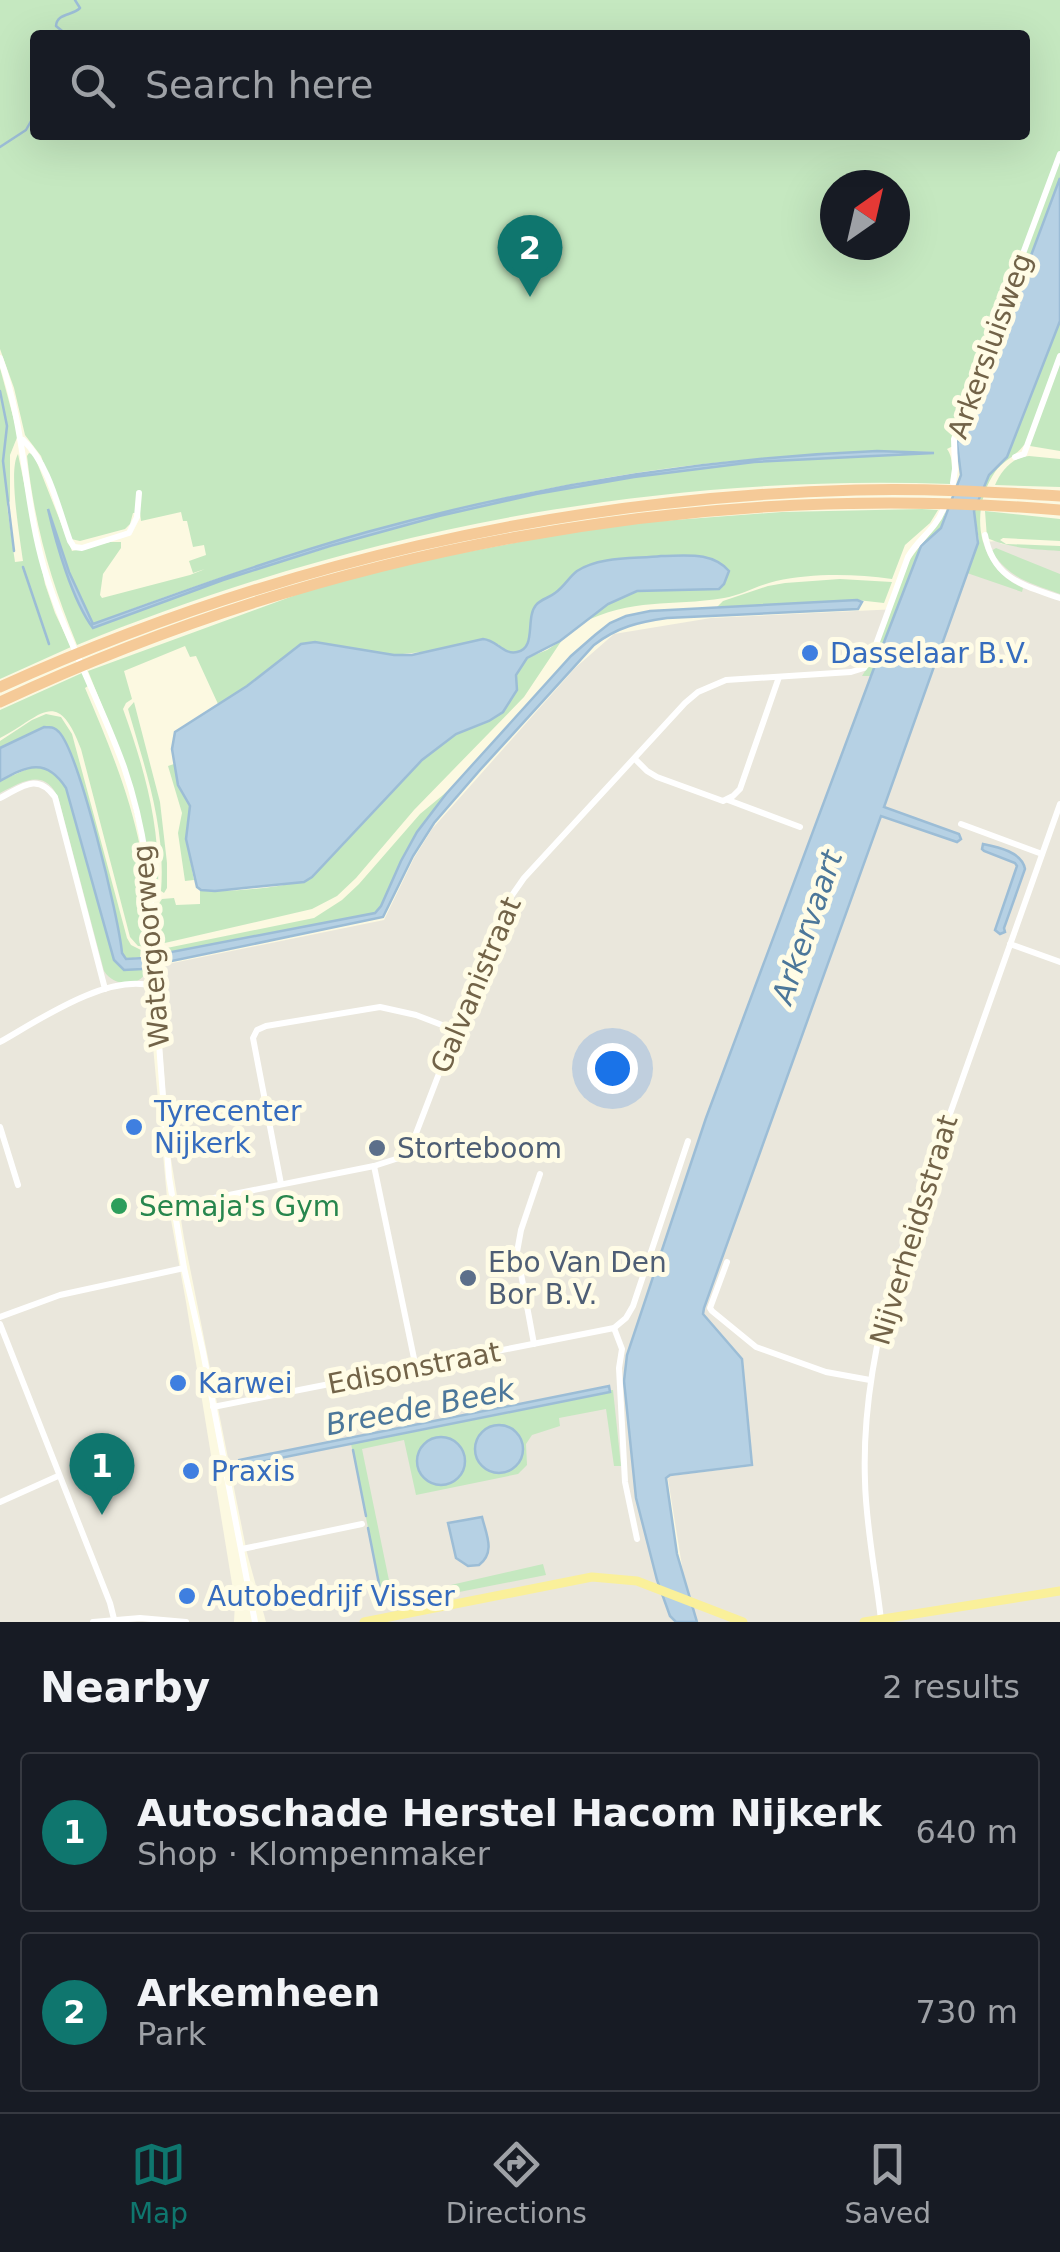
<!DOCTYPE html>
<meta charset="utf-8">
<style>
:root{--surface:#171b24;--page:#242831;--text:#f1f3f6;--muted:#9ea1a6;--line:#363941;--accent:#0f766e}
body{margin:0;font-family:"DejaVu Sans",sans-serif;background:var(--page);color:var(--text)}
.compass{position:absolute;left:820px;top:170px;width:90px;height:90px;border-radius:50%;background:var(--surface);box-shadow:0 10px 40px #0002;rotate:34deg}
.you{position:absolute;left:612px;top:1068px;width:35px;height:35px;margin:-25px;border:8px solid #fff;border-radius:50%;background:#1a73e8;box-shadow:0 0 0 15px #1a73e833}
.badge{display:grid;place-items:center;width:65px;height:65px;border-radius:50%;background:var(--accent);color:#fff;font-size:32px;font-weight:700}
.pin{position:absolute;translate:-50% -82px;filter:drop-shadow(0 2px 5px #0008)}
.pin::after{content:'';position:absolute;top:52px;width:35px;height:30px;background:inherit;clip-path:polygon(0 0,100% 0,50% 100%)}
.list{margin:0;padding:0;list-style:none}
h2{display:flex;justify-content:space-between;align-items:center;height:130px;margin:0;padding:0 40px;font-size:42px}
h2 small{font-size:32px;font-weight:400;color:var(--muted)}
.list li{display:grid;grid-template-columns:65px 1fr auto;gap:30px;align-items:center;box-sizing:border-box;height:160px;margin:0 20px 20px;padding:0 20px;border:2px solid var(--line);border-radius:10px}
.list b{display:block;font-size:38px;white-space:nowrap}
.list p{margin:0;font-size:32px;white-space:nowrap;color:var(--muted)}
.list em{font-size:32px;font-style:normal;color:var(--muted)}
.icon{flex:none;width:55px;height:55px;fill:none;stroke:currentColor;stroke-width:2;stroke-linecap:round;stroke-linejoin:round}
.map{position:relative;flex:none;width:1060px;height:1622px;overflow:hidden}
.search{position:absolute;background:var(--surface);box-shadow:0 10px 40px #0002;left:30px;right:30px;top:30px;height:110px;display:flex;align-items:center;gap:25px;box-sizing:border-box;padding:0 35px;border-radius:10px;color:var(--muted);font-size:38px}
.sheet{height:490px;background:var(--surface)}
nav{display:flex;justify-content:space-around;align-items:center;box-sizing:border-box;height:140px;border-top:2px solid var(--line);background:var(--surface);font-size:28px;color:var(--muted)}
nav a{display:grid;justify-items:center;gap:5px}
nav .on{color:var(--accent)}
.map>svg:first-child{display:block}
.industrial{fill:#eae7dc}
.green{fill:#c5e8c0;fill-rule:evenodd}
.water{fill:#b6d1e4;stroke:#9cbdd6;stroke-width:2.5}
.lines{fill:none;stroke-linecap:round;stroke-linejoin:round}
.stream{stroke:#9cbdd6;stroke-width:2.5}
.street{stroke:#fff;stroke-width:6}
.primary{stroke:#faf09a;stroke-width:9}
.highway{stroke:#f5ca98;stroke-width:11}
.shop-dot{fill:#3f7fe0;stroke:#fffce6;stroke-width:4}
.service-dot{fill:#5c6f8a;stroke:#fffce6;stroke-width:4}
.leisure-dot{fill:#2e9e5b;stroke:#fffce6;stroke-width:4}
.labels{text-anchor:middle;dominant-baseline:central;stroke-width:10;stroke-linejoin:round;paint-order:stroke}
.street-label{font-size:28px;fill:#726348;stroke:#fffce6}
.shop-label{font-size:28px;fill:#366cbe;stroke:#fffce6;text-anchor:start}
.service-label{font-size:28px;fill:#4e5e75;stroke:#fffce6;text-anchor:start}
.leisure-label{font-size:28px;fill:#27864d;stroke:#fffce6;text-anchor:start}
.water-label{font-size:30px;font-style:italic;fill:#4c779a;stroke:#fffce6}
</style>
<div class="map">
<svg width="1060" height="1622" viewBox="0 0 1060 1622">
<rect width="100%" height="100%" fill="#fcf9e1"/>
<g class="industrial">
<path d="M999,541L1001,544L1060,549V1622H266L247,1553L184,1238L170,1153L157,981L158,966L384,920L414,858L432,829L575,668L614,634L711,618L898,609L632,1384L686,1591L668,1479L670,1476L753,1466L742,1359L702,1314L704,1308L883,811L966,569L981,542Z"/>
<path d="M28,771L60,787L108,954L146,970L167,1198L186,1302L235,1602L234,1622H0V786Z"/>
</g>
<g class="green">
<path d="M0,0H1060V451L1024,445C1016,456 1003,461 995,472C968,512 978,568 1023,588L1022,592L967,573L979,540L974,511L989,475L1011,445L951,447L947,449C954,458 952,473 951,484C653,473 352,532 77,645C50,579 35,527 27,456L29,453L34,455L72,551L110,542H121V548L103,574L100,595L102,598L190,575L205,569L193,573L189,561L206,555L204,545L193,547L187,521H183L181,512L141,521L140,513H133L130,524L125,529L80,541L71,539L41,456L25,435L14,388L0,349ZM35,35H1025V135H35ZM835,185H895V245H835ZM877,451L934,452L754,462L634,477L536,494L439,516L362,537L223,580L95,628C74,614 56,535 49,509L69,572L93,624C271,555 454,501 642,472C720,460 799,455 877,451Z"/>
<path d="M0,368L18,435L10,455V501L7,506L15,562L23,561C20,538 8,470 18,454L45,584L55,613L71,647L0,679Z"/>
<path d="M1029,456L1060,459V487L995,485C1001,471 1012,457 1029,456Z"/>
<path d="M922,509L938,510L930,523L905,545L892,579C855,574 813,573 776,581C758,585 742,595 724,598C670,607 633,597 580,624L608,604L637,591L719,589L585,567C572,574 566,585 555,594C547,599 540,600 535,607C526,621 536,654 511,652C503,652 503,650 498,644L393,655L330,644H301L247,686L218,704L196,656L190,657L185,646L124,671L132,699L126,703L123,709C144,767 160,824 158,886L156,892L153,891L119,748L88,671L304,592L414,562L571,532L648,522L782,512Z"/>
<path d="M946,510L941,528L885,642L871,676H862L867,668L908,563C919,544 936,531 946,510Z"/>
<path d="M985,511L1060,519V541L1003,538L1000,540L1006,544L1060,546V551C1033,549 1013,549 987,538Z"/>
<path d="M996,548L1060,574V594C1028,582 1012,580 991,551Z"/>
<path d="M840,579L892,582L884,603L857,600L717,607L723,601L768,586L785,583Z"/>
<path d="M562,640L524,697L414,810L356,878L337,896L312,909L156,945L154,911L162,899L174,898L176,905L200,904V889C219,894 296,887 312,877L422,760L444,742L466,729L515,675L527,658L547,650Z"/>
<path d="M82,673L88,686L85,688C123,777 150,846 150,945L148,947L138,946L130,937L81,749C57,685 41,717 0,738V710Z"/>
<path d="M134,702L160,802L167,863V888L164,893L161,891C166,827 145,768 128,709Z"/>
<path d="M46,714L61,717L72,734L127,938L131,945L141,950L140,957L126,959L122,953L108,886L83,790L62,736L45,727L0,748V741L32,720Z"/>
<path d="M174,764L178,785L190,806L186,839L194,880L185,881L178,833L182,813L168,766Z"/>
<path d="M32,767C48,767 57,774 66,787L114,960L124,970L145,966V961L150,960C149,986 117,991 104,971L59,800C46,767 23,781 0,793V781Z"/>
<path d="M449,790C432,811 417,832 404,856C394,874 389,898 375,913L166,953L158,958L157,950L314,918L342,900L359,884L420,814Z"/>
<path d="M611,1390H613L621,1466H614L606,1409L559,1418L560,1426L532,1435L526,1444L527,1465L518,1474L416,1495L404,1440L362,1449L392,1595L434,1587L436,1596L384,1606L351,1444L610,1392ZM493,1426L522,1441C524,1457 520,1465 506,1473L476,1441L481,1433Z"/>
<path d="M543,1564L546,1575L444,1595L442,1587Z"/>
</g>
<g class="water">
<path d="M1060,178V321L1007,457L989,475L974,511L978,543L884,807L959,834L961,839L957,842L881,816L704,1308L703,1314L742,1359L752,1465L670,1475L666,1478L677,1554L697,1622H676L670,1616L657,1580L636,1498L624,1381L627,1355L706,1118L871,676L921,546L941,528L958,483L961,475L957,443L971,416Z"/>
<path d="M877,451L934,453L754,462L634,477L536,494L439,516L330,546L223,580L93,628C72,600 56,543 48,509L69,572L93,624C184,591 275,558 367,532C534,486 704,458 877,451Z"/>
<path d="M661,556C685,556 711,551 729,571L724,584L719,589L637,591L608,604L560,641L527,658L516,675L517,690L503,712L489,721L456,734L422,760L312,877L304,882L215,891L201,890L197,887L186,839L190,806L178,785L172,749L175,732L247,686L301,644L315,642L394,655H412L483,639C497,640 503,655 517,652C537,648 525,618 536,605C541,599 549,598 555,593C564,587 569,577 577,571C600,556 635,559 661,556Z"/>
<path d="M857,600L862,602L858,609L667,618C639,622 617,627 594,645L480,770L434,823L413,856L383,917L167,962L163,960L166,953L375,913L381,906L401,861L417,832L446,794L474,763L571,656L595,635L610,623L626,616L650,611Z"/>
<path d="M44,727C52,728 53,726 59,732C79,753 119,918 122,953L126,959L143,958L145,966L142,969L124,970L114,960L66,788C46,757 27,766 0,781V748Z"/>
<path d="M983,844C998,847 1022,852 1025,869L1004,928L1005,932L1000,934L995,930L1017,866L1015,863L984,851L982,849Z"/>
<path d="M609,1386L610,1392L240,1466L238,1463L239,1460Z"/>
<circle cx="499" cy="1449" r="24"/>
<circle cx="441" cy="1461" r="24"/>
<path d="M482,1517C486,1534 496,1552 479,1565L468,1566L456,1558L448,1523Z"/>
</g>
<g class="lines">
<g class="stream">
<path d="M67,35L56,26C57,13 72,16 80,8L75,0"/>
<path d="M0,147L26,130L35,114"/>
<path d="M0,391L7,426L3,461L14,551"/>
<path d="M23,567L49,644"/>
<path d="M353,1450L366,1516"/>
<path d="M368,1528L383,1604"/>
</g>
<g class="street">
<path d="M0,358C25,426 24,499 44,568C64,636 100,700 124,767C148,837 155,912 153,986L155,990L169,1177L184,1268L203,1352L255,1622"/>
<path d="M23,440C49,464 58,508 70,541L74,547L82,548L129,533L137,517L139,493"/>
<path d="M1015,457L1024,454L1060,356"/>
<path d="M953,483L955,469L954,439L1060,154"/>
<path d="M985,535C993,579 1023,585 1060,598"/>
<path d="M635,759L647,771L657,777L723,801L733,796L740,789L779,677"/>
<path d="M0,798C22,787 37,772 55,797L105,989"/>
<path d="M728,800L800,827"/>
<path d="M961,824L1042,854"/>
<path d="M1010,944L1060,962"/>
<path d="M0,1042C39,1020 107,973 153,986"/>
<path d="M0,1127L18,1185"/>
<path d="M374,1166L416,1368"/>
<path d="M281,1184L253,1038L257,1030L266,1026L380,1007L416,1015L455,1030"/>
<path d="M174,1206L374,1166L402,1157L415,1136L496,925L510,898L524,878L685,703L698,692L726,680L851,672L864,668L871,658L908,557C918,539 935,530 943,510"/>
<path d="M727,1262L710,1308L712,1311L756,1347L826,1372L870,1380"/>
<path d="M0,1317L60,1295L184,1268"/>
<path d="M0,1324L110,1603L114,1619"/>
<path d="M614,1328L622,1349L619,1368L625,1482L637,1539"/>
<path d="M534,1344L517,1252L521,1230L540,1174"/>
<path d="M213,1407L614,1328L626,1318L633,1306L688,1141"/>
<path d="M0,1502L58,1476"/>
<path d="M242,1549L362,1524"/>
<path d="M881,1620C876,1574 866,1528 865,1481C862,1401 879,1322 903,1246L1060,804"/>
<path d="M93,1622L140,1618L186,1622"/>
</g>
<g class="primary">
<path d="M364,1622L592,1577L637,1581L743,1622"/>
<path d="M864,1622L1060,1591"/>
</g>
<g class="highway">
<path d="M0,687C270,565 559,498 856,490C924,488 992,492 1060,496"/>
<path d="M0,702C329,548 698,480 1060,510"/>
</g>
</g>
<g class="shop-dot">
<circle cx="810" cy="653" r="10"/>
<circle cx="134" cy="1127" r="10"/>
<circle cx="178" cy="1383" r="10"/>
<circle cx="191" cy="1471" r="10"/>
<circle cx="187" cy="1596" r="10"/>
</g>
<g class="service-dot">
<circle cx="377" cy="1148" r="10"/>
<circle cx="468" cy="1278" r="10"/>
</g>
<circle class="leisure-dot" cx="119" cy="1206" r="10"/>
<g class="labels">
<g class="street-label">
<text transform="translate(990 346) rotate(-70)">Arkersluisweg</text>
<text transform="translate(151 946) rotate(-95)">Watergoorweg</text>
<text transform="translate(476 985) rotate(-67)">Galvanistraat</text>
<text transform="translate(914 1230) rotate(-73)">Nijverheidsstraat</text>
<text transform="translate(414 1368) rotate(-11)">Edisonstraat</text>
</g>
<g class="shop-label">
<text x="830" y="653">Dasselaar B.V.</text>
<text x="154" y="1111">Tyrecenter<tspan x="154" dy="32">Nijkerk</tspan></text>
<text x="198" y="1383">Karwei</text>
<text x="211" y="1471">Praxis</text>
<text x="207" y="1596">Autobedrijf Visser</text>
</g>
<g class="service-label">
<text x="397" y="1148">Storteboom</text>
<text x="488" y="1262">Ebo Van Den<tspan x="488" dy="32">Bor B.V.</tspan></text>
</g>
<g class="leisure-label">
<text x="139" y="1206">Semaja's Gym</text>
</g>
<g class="water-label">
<text transform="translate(807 927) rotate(-71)">Arkervaart</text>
<text transform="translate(420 1407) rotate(-11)">Breede Beek</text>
</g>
</g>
</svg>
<svg class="compass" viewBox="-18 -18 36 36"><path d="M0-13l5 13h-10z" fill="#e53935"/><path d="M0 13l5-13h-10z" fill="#9ea1a6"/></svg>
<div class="you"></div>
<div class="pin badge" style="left:102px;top:1515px">1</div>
<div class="pin badge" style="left:530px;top:297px">2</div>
<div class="search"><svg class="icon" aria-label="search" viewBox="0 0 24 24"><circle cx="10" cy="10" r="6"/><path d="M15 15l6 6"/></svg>Search here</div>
</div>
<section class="sheet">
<h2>Nearby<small>2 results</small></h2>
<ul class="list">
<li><span class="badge">1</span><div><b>Autoschade Herstel Hacom Nijkerk</b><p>Shop · Klompenmaker</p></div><em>640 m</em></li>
<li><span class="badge">2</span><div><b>Arkemheen</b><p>Park</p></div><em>730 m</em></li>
</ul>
</section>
<nav>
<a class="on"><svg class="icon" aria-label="map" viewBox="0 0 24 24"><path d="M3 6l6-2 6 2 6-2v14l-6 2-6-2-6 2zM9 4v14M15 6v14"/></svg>Map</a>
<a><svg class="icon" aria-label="directions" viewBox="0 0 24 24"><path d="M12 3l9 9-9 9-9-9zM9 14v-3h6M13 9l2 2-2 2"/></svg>Directions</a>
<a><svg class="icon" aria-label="saved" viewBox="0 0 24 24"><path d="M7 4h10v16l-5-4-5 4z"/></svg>Saved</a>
</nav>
